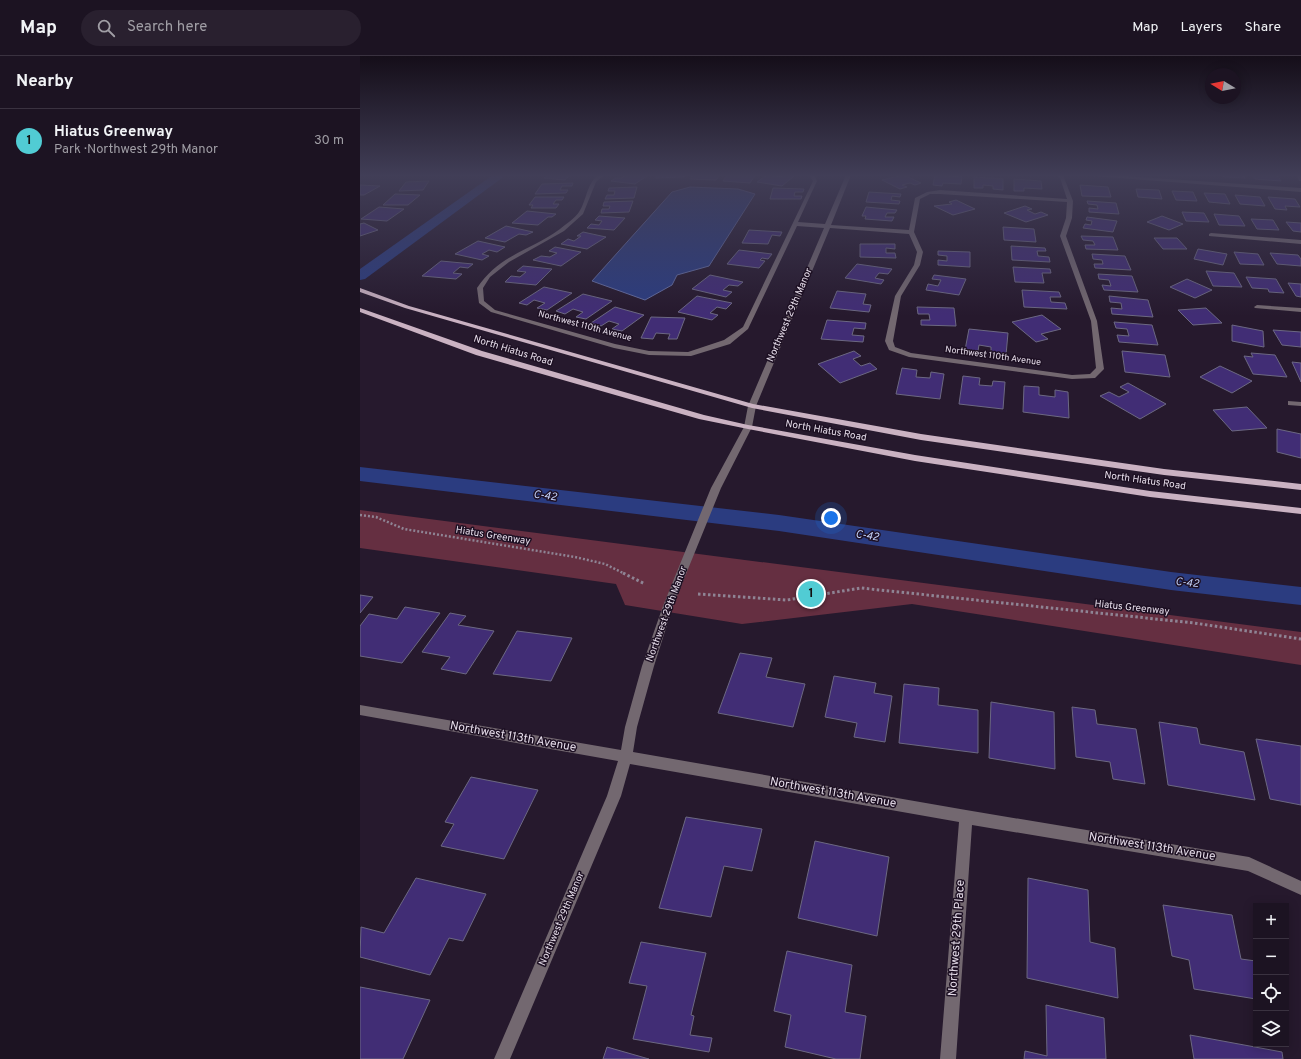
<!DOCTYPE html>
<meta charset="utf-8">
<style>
:root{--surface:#1c1322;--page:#29202f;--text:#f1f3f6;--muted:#a09ea5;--line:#3a3240;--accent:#51ccd4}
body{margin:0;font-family:Overpass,sans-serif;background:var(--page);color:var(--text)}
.controls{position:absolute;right:12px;bottom:12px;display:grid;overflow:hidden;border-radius:0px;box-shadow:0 2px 10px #0003}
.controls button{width:36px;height:36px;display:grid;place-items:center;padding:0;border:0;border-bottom:1px solid var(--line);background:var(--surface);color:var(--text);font:20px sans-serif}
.compass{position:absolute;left:845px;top:12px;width:36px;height:36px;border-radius:50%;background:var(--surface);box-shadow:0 2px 10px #0003;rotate:280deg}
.you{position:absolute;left:471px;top:462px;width:14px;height:14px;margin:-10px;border:3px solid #fff;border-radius:50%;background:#1a73e8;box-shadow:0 0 0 6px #1a73e833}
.badge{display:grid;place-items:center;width:26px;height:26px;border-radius:50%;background:var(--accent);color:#111;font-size:13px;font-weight:700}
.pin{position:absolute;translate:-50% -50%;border:2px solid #fff;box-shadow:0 1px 4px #0006}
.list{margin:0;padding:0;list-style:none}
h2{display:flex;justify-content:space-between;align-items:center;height:52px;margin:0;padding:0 16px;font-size:17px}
h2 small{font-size:13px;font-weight:400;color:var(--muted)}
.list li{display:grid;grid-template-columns:26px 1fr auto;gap:12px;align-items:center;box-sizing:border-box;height:64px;padding:0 16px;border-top:1px solid var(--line)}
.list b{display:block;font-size:15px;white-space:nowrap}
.list p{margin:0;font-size:13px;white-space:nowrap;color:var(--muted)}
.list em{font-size:13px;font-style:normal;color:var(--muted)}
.icon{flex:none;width:22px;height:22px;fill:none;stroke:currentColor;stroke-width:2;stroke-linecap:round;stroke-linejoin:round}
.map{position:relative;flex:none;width:941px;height:1003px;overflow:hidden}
header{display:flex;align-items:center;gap:24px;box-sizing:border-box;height:56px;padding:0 20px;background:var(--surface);border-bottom:1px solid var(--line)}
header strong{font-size:19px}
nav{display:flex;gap:22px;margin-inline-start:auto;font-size:14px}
.search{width:280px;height:36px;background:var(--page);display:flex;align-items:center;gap:10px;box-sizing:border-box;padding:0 14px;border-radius:22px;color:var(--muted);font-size:15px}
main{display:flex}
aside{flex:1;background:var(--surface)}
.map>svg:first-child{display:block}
.green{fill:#652f41}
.water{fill:#2b3c80;stroke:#636ca0}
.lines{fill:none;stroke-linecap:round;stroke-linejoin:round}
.canal{fill:#2b3c80;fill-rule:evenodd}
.building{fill:#412d75;stroke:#6c6882}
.path-far1{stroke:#8f8494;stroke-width:2.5;stroke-dasharray:2 2;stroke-linecap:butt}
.path{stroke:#8f8494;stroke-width:3;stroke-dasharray:2.5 2.5;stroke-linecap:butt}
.minor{fill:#736870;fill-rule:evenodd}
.major{fill:#cab2c2;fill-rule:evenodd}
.labels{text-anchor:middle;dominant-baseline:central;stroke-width:3;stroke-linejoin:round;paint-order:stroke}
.far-street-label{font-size:9px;fill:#e6ddea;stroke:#1d1023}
.street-label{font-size:10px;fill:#e6ddea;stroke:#1d1023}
.water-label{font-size:11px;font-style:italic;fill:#c4d2fb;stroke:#1d1023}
.near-street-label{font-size:12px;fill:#e6ddea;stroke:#1d1023}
</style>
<header>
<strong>Map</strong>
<div class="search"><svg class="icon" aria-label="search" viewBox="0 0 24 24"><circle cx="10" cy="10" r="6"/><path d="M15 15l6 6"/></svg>Search here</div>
<nav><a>Map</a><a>Layers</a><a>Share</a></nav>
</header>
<main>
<aside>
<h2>Nearby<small></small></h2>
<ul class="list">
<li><span class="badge">1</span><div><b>Hiatus Greenway</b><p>Park · Northwest 29th Manor</p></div><em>30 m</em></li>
</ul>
</aside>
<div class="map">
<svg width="941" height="1003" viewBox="0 0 941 1003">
<rect width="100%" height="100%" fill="#26192d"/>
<path class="green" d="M0,454L941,576V609L552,548L382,568L265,549L256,528L0,492Z"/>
<path class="water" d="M330,131L378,133L395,138L349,210L317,219L312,229L285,244L232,225L312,136Z"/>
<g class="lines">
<g class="canal">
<path d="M133,119H146L5,223L0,224V213Z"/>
<path d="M0,411L419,459L811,516L941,531V549L811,534L419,475L0,425Z"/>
</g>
</g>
<g class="building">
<path d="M188,119H210L205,124L184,122Z"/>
<path d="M266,119H288L275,128L251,125L256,122H262Z"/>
<path d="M296,119H324V121L296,122Z"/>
<path d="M333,119H360L356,124L330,123Z"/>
<path d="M367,119H395L390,127L363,125Z"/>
<path d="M407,119L424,121L426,119L434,120L422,130L397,126Z"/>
<path d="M544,119L561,127L555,129L550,127L542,129L547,131L540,133L522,124Z"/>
<path d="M575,119L602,121L601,128L583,127L582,130L573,129Z"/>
<path d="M863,119H883L885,122L864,121Z"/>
<path d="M892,119H917L921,125L895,123Z"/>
<path d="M614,121L643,123V134L633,133V130L623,129V132H614Z"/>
<path d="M654,123L681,125L682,133L664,132V135H654Z"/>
<path d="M69,125L63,134L39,135L46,126Z"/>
<path d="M213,127L212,130H202L200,134H208L206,137L175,138L182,128Z"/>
<path d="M0,129L20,130L4,139H0Z"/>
<path d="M720,129L748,131L751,141L722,140Z"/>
<path d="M277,131L274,142L245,143L247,139H254L255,135H248L249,132Z"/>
<path d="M413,132L444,133L443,136H435L434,140H442L441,143H410Z"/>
<path d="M776,133L799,134L802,143L778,141Z"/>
<path d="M812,135L833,136L837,145L816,144Z"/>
<path d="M509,136L541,138L540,141L532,140L531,144L540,145L539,148L506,146Z"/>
<path d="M844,137L865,138L870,148L849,146Z"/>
<path d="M35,138L60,139L48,149H23Z"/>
<path d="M875,139L900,141L905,150L880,148Z"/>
<path d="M175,141H204L202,144H196L193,148H199L196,152H171L173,149H169Z"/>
<path d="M908,141L935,143L940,151L925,150L927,154L915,153Z"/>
<path d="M596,144L615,153L593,159L574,150L592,148L589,146Z"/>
<path d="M273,145L269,156L241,157L242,153H249L250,150H243L244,146Z"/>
<path d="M727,145L756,147L759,158L729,156V152L738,153L737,149L728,148Z"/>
<path d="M665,150L672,153L667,154L675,158L681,156L688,159L666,166L644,157Z"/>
<path d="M19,151L44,153L27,165L1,163Z"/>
<path d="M506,151L537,154L535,157H527L525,161H534L532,165L505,163L506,160H502Z"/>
<path d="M167,155L196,158L192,161H188L178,169L152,167Z"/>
<path d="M822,156L844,157L849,166L826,165Z"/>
<path d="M854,158L879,160L885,170L859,169Z"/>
<path d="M239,160L265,162L254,174L227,172L231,168L239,169L242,165L235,164Z"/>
<path d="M802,160L823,168L809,174L787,166Z"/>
<path d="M727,161L757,165L753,176L723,172L725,168L731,169L732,165L726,164Z"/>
<path d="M891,163L913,164L919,174L897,173Z"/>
<path d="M926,166L941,167V176L933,175Z"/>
<path d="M4,167L18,174L0,180V168Z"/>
<path d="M146,170L173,176L166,179L159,178L145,186L125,182Z"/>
<path d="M643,171L674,173L676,186L644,184Z"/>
<path d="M389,174L422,176L420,180L412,179L408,188L382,187Z"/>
<path d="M223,176L246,181L227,193L201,188L208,183L214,185L221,180H217Z"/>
<path d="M721,180L753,181L758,194L726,193L725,189H735L733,185L723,184Z"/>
<path d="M794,182H817L827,193H803Z"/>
<path d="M118,185L145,191L137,196L129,194L122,198L129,200L122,204L95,198Z"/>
<path d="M500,188H535V193L526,192V197H535L536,202L500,201Z"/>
<path d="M651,190L685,192L686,195H677L678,200L689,201L690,206L652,204Z"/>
<path d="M195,191L221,196L201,210L173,204L181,200L190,201L197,197L189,195Z"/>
<path d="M838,193L867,198L863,209L834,203Z"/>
<path d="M379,194L412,198L408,203L402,202L400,204L405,205L399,212L367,208Z"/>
<path d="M578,195L610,196V211L578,209V204L587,205V200L578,199Z"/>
<path d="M874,196L898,198L904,209L880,208Z"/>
<path d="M910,197L938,199L941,203V210L917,208Z"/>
<path d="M732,198L765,200L771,214L735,212L734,208H743L742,204L733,203Z"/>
<path d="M81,205L113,208L108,212L100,211L93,217L102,218L96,223L62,220Z"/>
<path d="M497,208L532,213L528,218L519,217L515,222L524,224L521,228L485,222Z"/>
<path d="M163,210L192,213L176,229L145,226L151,220L160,221L166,216L157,215Z"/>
<path d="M653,211L690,213L691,217H682L684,227L655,226Z"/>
<path d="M846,215L874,217L882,231L853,230Z"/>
<path d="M738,218L772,220L778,236L744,234L742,229L751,230L749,224L739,223Z"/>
<path d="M350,219L383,226L378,230L369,229L363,234L372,236L366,241L332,233Z"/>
<path d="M574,219L606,223L599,239L566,234L568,228L578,230L581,224L572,223Z"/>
<path d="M886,221L916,223L924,237L909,236L908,233L892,232Z"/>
<path d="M827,223L852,234L835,242L810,231Z"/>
<path d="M928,227L941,228V241L936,240Z"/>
<path d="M184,231L212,237L187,254L177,252L185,247L174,244L167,249L159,247Z"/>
<path d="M662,234L699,236L701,241H690L691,246L705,247L707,253L664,251Z"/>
<path d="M477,235L506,238L503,248L511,249L509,256L470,252Z"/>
<path d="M223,238L252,245L226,263L216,261L223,256L213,253L205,258L196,255Z"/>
<path d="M337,240L372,247L366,253L357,251L350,257L358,259L352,264L318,256Z"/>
<path d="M749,240L788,244L793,261L752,258L751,252L762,253L761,247L750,246Z"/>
<path d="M255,251L284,259L262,275L252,273L259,268L249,265L241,270L231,267Z"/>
<path d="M557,251L594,252L596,270L561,269V264H570L569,258H558Z"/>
<path d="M846,252L862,267L833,269L818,254Z"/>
<path d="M682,259L701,273L681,278L688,283L676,286L652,266Z"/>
<path d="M291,261L325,262L317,283H308L310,278L296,277L293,283L281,282Z"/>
<path d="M467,264L506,267L505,273L494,272L492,279L504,280L503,286L461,283Z"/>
<path d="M754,266L792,269L798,289L759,286L757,279L769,280L767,273L756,272Z"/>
<path d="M872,269L903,275L904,291L872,285Z"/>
<path d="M609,273L648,277L646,299L631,297V291L619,289L618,295L605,294Z"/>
<path d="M913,274L941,276V291L922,289Z"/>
<path d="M494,295L501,300L493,303L501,310L510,307L517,313L480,327L458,308Z"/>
<path d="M762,295L805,299L810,321L765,316Z"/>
<path d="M891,297L915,299L927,321L893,318L884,300L893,301Z"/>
<path d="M932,306L941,307V326Z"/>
<path d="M860,310L892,325L872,337L840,321Z"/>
<path d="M542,312L557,314L556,321L570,322L571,316L584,318L580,343L536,338Z"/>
<path d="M603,320L620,322L619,329L632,330L633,325L645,326L643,353L599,348Z"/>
<path d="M768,327L806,348L780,363L740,340L749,336L759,341L769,336L760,331Z"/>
<path d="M664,330L679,331V339L695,341V334L708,336L709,362L663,356Z"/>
<path d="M887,351L907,372L872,375L853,354Z"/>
<path d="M917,373L941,378V402L917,396Z"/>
<path d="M0,539L13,541L0,557Z"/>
<path d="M45,551L80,557L42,607L0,600V570L9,558L37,563Z"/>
<path d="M90,557L106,560L98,569L134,575L106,618L81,613L90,601L62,596Z"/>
<path d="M157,575L212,582L191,625L133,618Z"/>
<path d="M380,597L412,602L406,621L445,628L433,671L358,657Z"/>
<path d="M474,620L516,627L514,637L532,640L525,686L494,681L497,667L465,661Z"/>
<path d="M544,628L579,632L578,649L618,654V697L539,687Z"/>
<path d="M631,646L694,656L695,713L629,702Z"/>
<path d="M712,651L735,654L737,668L776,673L785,728L753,723L750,706L716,701Z"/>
<path d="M799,666L837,672L840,688L884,696L895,744L808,729Z"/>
<path d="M896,683L941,690V749L910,743Z"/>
<path d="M111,721L178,734L144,803L81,790L94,768L85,766Z"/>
<path d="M326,761L402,773L392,815L364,810L351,861L299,852Z"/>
<path d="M455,785L529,801L517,880L438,862Z"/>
<path d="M56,822L126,838L103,885L89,882L70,919L0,901L1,871L24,877Z"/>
<path d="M668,822L728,834L730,886L755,892L758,942L667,922Z"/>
<path d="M803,849L872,859L881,903L896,905V943L834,933L829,904L812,900Z"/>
<path d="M281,886L346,897L331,959L334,960L330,979L352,982L349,996L273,983L287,930L269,927Z"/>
<path d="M427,895L492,909L485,956L506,960L500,1003H476L425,991L431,959L414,955Z"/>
<path d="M0,931L70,944L43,1003H0Z"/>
<path d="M686,949L744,962L746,1003H664L665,995L687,1000Z"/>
<path d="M830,979L922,996L923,1003H834Z"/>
<path d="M247,991L289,1003H243Z"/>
</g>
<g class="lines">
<path class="path-far1" d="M0,459L16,461L44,473L215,501L245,508L265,518"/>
<g class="path">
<path d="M263,517L285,528"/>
<path d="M338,538L427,544L501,532L834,567L941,583"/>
</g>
<g class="minor">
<path d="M238,119H244L236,126L223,158L204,175L149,206L130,221L123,232L124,245L135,254L255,288L289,295L328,296L364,284L383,271L453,125L449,119H454L457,125L438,166L465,168L486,119H491L471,169L549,174L555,142L567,136L580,134L707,143L700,122L696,119H703L713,145L712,162L706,180L737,265L744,313L735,322L712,323L549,301L529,294L525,285L535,240L554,209L557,196L549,178L470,172L396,350L392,371L361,432L313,550L294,610L277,671L273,696L606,754L889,801L941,825V839L888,815L612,769L596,1003H580L599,766L270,708L261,740L150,1003H134L247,740L258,705L0,659V649L261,694L265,671L282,610L303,550L351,432L384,371L388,350L464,172L437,170L388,273L370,288L331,300L289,299L254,292L131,256L119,247L117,232C140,198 170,195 200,173C206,168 215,162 219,156C227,144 226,129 238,119ZM570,138H580L707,146L706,162L700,180L731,265L736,312L730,318L712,319L551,297L535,291L533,285L541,240L560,209L563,196L554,176L560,143Z"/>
<path d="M720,119H749L941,132V136Z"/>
<path d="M937,119H941V125H939Z"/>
<path d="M851,177L941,184V188L849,180V178Z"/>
<path d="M897,249L941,252V256L895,252L894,251Z"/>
<path d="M928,345L941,346V350L928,349Z"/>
</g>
<g class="major">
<path d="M0,232L49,250L393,348L561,378L804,413L941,428V434L804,419L561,384L392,352L45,252L0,236Z"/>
<path d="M0,252L122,295L344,359L388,369L555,399L790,435L941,452V458L790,441L555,405L388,373L339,363L116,299L0,256Z"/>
</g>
</g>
<linearGradient id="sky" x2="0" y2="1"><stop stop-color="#150e19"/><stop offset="0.46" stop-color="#413e57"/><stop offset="1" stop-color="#413e57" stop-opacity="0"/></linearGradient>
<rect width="941" height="260" fill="url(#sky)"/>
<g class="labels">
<g class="far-street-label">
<text transform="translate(225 270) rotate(15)">Northwest 110th Avenue</text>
<text transform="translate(633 300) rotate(8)">Northwest 110th Avenue</text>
</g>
<g class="street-label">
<text transform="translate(430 259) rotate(-67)">Northwest 29th Manor</text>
<text transform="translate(153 295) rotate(17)">North Hiatus Road</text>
<text transform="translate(466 375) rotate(10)">North Hiatus Road</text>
<text transform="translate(785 425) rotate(8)">North Hiatus Road</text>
<text transform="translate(133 480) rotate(9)">Hiatus Greenway</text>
<text transform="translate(772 552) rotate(6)">Hiatus Greenway</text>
<text transform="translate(307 558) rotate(-70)">Northwest 29th Manor</text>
<text transform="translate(202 863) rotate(-67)">Northwest 29th Manor</text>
</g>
<g class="water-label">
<text transform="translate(185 440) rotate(7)">C-42</text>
<text transform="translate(507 480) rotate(8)">C-42</text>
<text transform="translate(827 527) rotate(6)">C-42</text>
</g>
<g class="near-street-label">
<text transform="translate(153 681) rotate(10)">Northwest 113th Avenue</text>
<text transform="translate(473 737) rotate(10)">Northwest 113th Avenue</text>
<text transform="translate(792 791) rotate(9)">Northwest 113th Avenue</text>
<text transform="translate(597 882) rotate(-86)">Northwest 29th Place</text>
</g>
</g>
</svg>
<div class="controls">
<button>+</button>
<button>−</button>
<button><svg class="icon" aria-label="locate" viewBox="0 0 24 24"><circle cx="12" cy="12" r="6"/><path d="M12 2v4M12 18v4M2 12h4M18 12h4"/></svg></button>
<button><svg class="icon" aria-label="layers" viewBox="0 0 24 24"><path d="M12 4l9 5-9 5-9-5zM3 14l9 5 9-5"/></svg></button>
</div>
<svg class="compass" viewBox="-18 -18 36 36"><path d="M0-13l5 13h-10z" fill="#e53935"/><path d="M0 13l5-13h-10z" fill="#a09ea5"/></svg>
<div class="you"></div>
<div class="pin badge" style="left:451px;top:538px">1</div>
</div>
</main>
